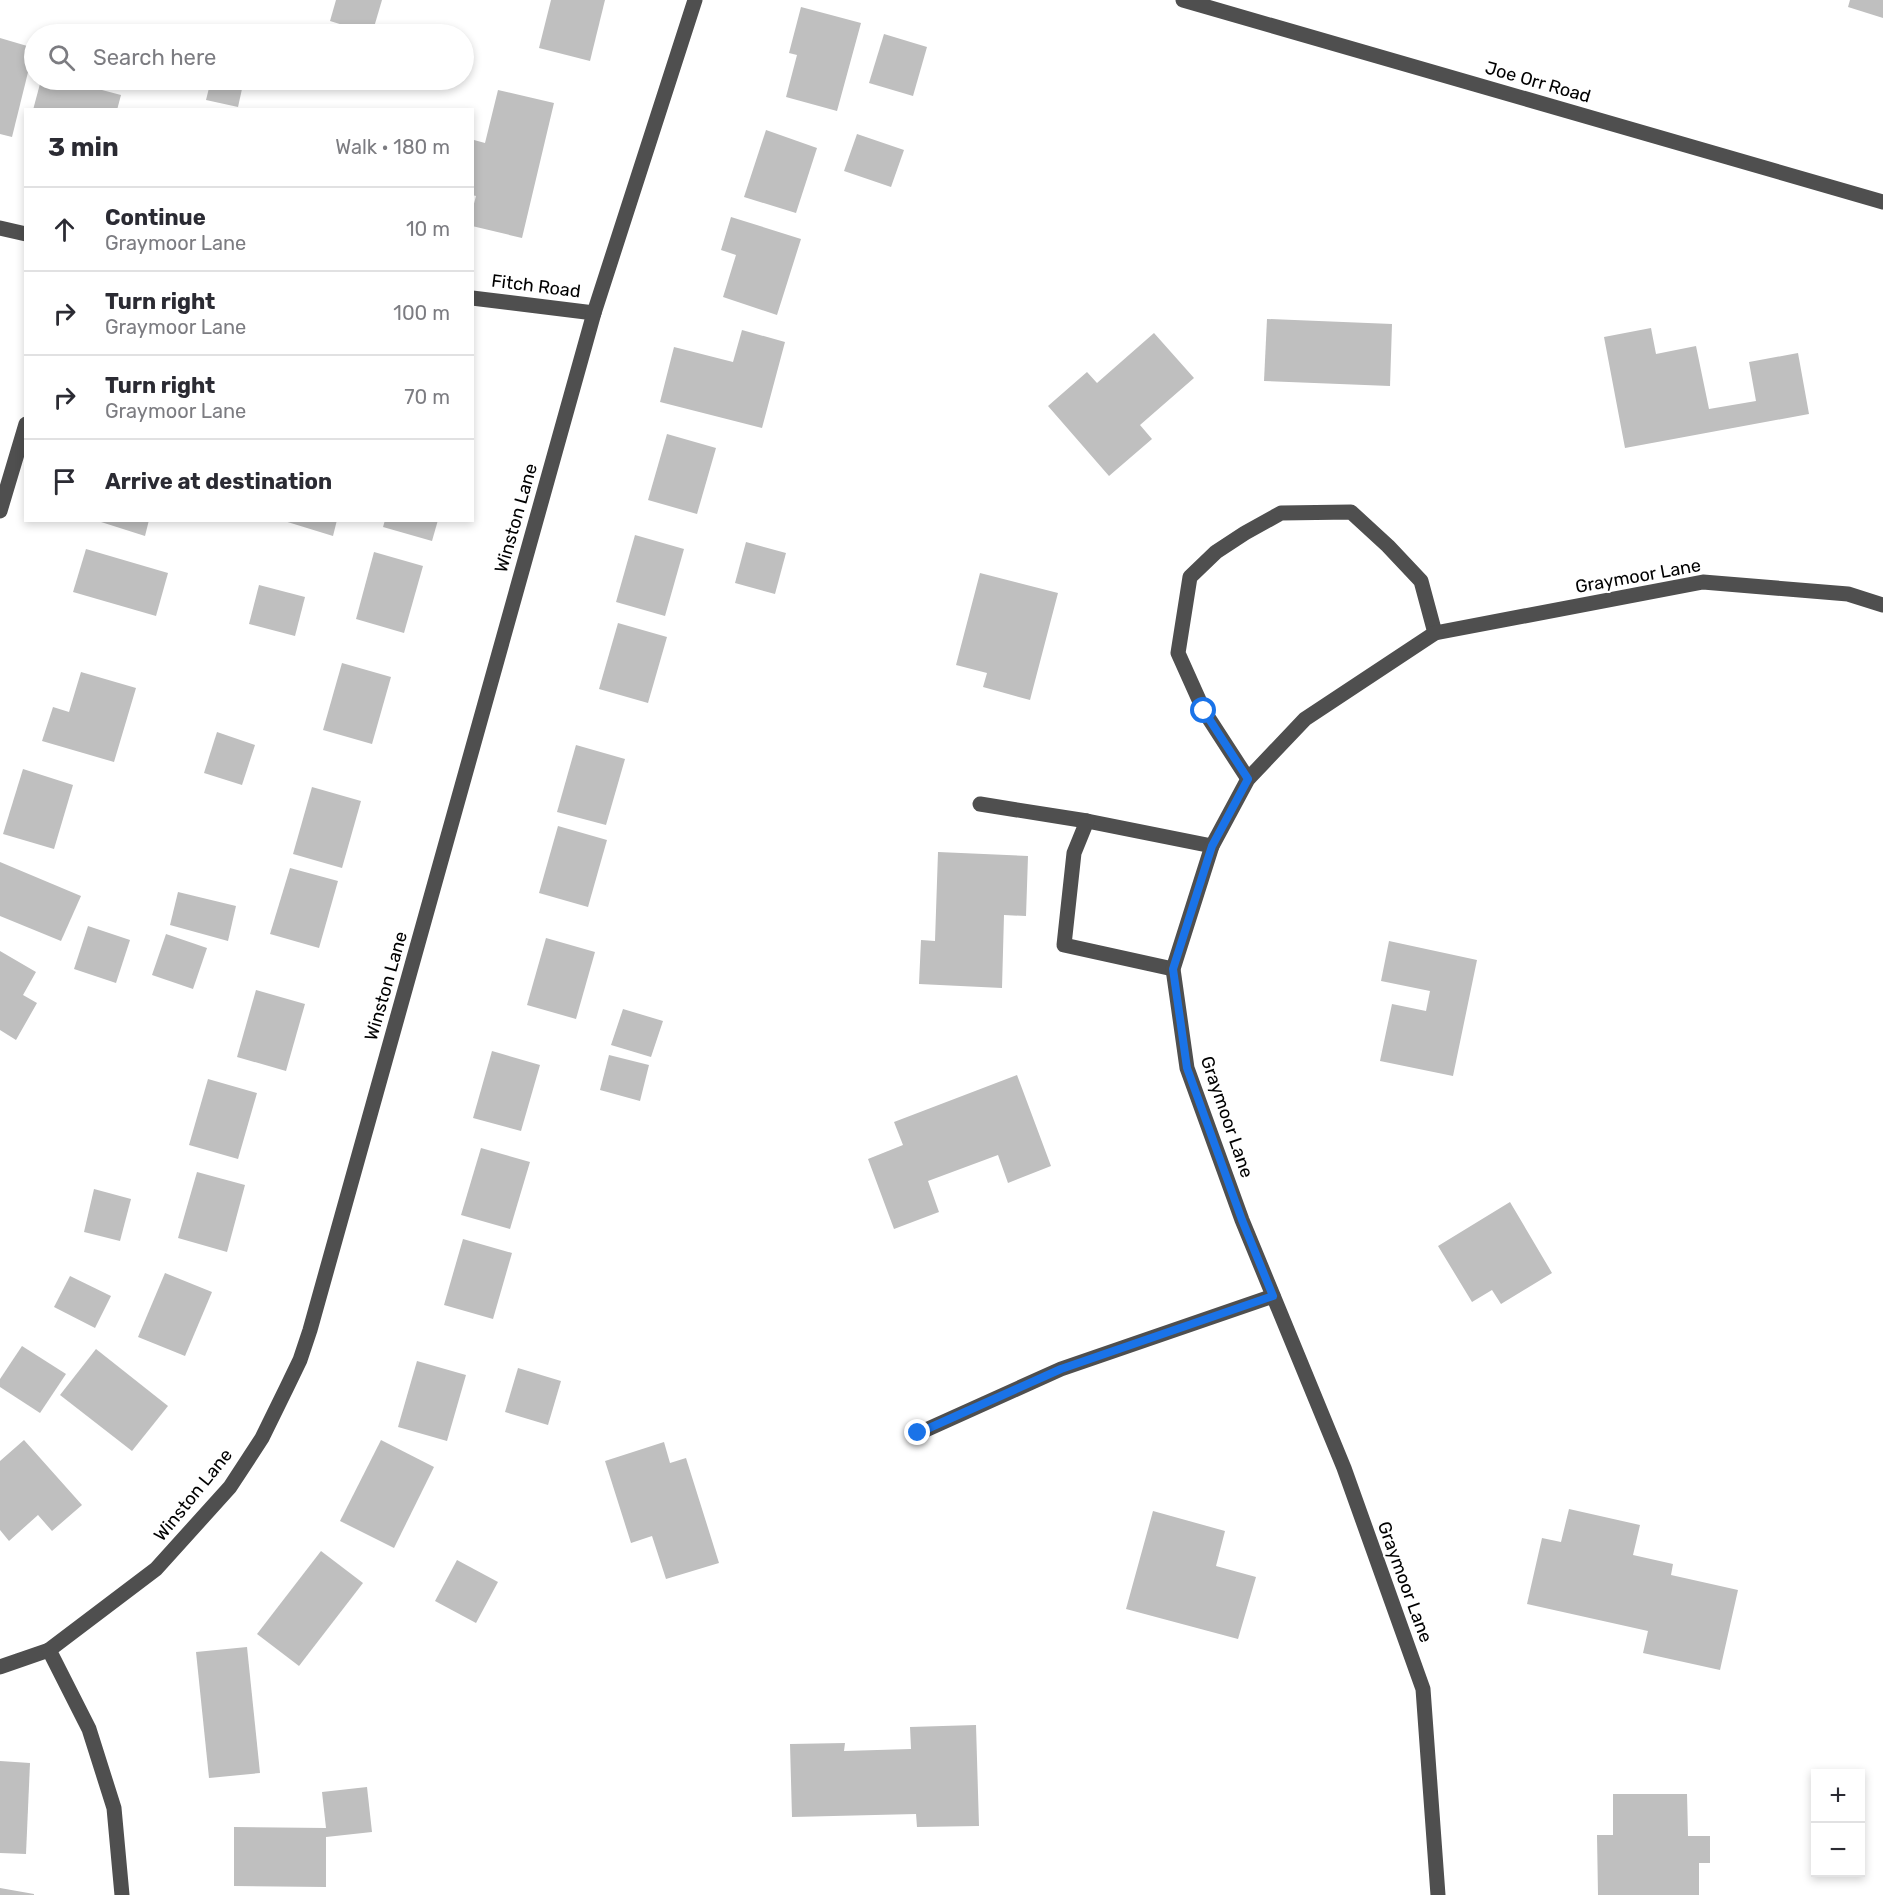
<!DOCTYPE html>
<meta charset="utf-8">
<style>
:root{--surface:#fff;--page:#f2f2f3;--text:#2b2b33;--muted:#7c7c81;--line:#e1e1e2}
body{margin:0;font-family:Rubik,sans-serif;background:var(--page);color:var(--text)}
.controls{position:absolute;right:18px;bottom:18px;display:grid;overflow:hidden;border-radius:0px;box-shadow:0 3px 9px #0003}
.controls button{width:54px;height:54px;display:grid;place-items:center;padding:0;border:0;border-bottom:2px solid var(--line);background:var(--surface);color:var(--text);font:30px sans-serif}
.stop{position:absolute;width:18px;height:18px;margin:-14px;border:4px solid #1a73e8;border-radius:50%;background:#fff}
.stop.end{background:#1a73e8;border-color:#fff;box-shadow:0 2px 6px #0008}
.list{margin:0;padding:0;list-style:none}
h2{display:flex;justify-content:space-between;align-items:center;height:78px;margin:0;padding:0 24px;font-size:26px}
h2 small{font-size:20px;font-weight:400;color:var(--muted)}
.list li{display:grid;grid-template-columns:39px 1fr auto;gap:18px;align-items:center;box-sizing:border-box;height:84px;padding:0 24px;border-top:2px solid var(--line)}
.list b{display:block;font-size:22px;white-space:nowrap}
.list p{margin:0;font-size:20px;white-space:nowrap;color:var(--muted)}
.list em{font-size:20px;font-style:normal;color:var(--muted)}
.icon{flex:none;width:33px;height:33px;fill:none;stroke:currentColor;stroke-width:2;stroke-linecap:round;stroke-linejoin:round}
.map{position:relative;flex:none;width:1883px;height:1895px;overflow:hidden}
.search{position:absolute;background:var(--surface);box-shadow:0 3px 9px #0003;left:24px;top:24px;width:450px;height:66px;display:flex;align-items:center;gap:15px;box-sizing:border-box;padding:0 21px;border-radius:33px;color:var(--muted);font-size:22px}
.panel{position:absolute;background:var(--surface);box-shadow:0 3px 9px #0003;left:24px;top:108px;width:450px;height:414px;border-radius:0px}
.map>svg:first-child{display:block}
.building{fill:#bfbfbf}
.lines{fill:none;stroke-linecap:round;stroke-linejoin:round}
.minor{stroke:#4f4f4f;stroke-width:15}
.route{stroke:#1a73e8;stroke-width:8}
.labels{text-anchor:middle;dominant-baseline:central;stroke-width:4.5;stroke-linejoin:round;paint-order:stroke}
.street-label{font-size:18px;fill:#000;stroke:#fff}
</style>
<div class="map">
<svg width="1883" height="1895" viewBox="0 0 1883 1895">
<rect width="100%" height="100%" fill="#fff"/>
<g class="building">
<path d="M336,0H382L372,34L330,21Z"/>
<path d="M551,0H605L590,61L539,48Z"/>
<path d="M1850,0H1883V18L1848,7Z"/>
<path d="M801,7L861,23L837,111L786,97L797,55L789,53Z"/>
<path d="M884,34L927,47L913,96L869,83Z"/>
<path d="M0,38L34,48L12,137L0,134Z"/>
<path d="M41,80H64L121,95L117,110H33Z"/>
<path d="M211,80H244L238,107L206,100Z"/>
<path d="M498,90L554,103L522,238L472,226V211L476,196L472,195V145L474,140L485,143Z"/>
<path d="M766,130L817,148L796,213L744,197Z"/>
<path d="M857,134L904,150L891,187L844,171Z"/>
<path d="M731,217L801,239L777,315L723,297L736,255L721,250Z"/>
<path d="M1267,319L1392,324L1390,386L1264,381Z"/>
<path d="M1651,328L1656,354L1696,346L1709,409L1756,401L1749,362L1798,353L1809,414L1625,448L1604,337Z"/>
<path d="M742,330L785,342L762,428L660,402L674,347L733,362Z"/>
<path d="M1154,333L1194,378L1140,425L1152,439L1109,476L1048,406L1087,372L1097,383Z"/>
<path d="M667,434L716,448L697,514L648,500Z"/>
<path d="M102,520H149L145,536L101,522Z"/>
<path d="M281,520H337L333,536Z"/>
<path d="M385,520H438L432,541L383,527Z"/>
<path d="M635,535L684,549L665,616L616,602Z"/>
<path d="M746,542L786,553L775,594L735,583Z"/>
<path d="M86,549L168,573L156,616L73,592Z"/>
<path d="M374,552L423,566L404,633L356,619Z"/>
<path d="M980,573L1058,593L1030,700L983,687L987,673L956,665Z"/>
<path d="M259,585L305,597L295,636L249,624Z"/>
<path d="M618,623L667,637L648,703L599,689Z"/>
<path d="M342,663L391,677L372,744L323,730Z"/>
<path d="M81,672L136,688L114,762L42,741L53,707L69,712Z"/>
<path d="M217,732L255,745L242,785L204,773Z"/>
<path d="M576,745L625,759L606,825L557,812Z"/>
<path d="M23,769L73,785L54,849L3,834Z"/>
<path d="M312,787L361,801L342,868L293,854Z"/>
<path d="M558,826L607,840L588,907L539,893Z"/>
<path d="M938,852L1028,856L1026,916L1004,915L1002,988L919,984L921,940L935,941Z"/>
<path d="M0,862L81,896L61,941L0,916Z"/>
<path d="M290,868L338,881L319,948L270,934Z"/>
<path d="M178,892L236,906L228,941L170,925Z"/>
<path d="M88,926L130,940L116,983L74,969Z"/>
<path d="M166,934L207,948L193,989L152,975Z"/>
<path d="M546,938L595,952L576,1019L527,1005Z"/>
<path d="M1389,941L1477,960L1453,1076L1380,1061L1392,1004L1426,1011L1430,991L1381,981Z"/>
<path d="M0,951L36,972L23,995L37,1003L16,1040L0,1030Z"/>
<path d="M256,990L305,1004L286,1071L237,1057Z"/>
<path d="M623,1009L663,1021L651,1057L611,1045Z"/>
<path d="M492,1051L540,1065L521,1131L473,1118Z"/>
<path d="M609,1055L649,1065L640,1101L600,1090Z"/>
<path d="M1017,1075L1051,1166L1008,1183L998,1155L928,1181L939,1212L894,1229L868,1159L903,1145L894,1122Z"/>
<path d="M208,1079L257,1093L238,1159L189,1145Z"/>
<path d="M481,1148L530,1162L510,1229L461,1215Z"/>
<path d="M197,1172L245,1185L227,1252L178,1238Z"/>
<path d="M94,1189L131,1199L120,1241L84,1232Z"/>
<path d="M1510,1202L1552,1273L1501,1304L1492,1290L1472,1302L1438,1246Z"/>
<path d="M463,1239L512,1253L493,1319L444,1305Z"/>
<path d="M165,1273L212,1292L185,1356L138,1337Z"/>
<path d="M70,1276L111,1296L95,1328L54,1307Z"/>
<path d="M22,1346L66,1374L40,1413L0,1387V1379Z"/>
<path d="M96,1349L168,1406L132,1451L60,1395Z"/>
<path d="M417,1361L466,1375L447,1441L398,1427Z"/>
<path d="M518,1368L561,1381L548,1425L505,1412Z"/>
<path d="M24,1440L82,1505L52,1531L38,1515L9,1541L0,1530V1461Z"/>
<path d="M381,1440L434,1467L394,1548L340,1521Z"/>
<path d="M664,1442L670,1463L686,1458L719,1563L666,1579L652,1536L631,1543L605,1461Z"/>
<path d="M1569,1509L1640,1525L1633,1555L1673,1564L1671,1575L1738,1590L1720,1670L1643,1653L1648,1631L1527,1604L1542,1538L1561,1542Z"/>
<path d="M1153,1511L1225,1531L1216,1566L1256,1577L1238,1639L1126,1609Z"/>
<path d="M321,1551L363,1583L299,1666L257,1634Z"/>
<path d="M457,1560L498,1582L476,1623L435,1601Z"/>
<path d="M247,1647L260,1773L209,1778L196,1652Z"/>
<path d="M976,1725L979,1826L917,1827L916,1814L792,1817L790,1744L845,1743L844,1751L911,1749L910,1727Z"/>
<path d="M0,1761L30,1763L26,1854L0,1853Z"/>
<path d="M367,1787L372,1832L326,1837V1887L234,1886V1827L326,1828L322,1792Z"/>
<path d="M1613,1794H1687L1688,1836H1710V1863H1699V1895H1598L1597,1835H1613Z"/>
<path d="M0,1888L34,1894V1895H0Z"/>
</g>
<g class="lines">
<g class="minor">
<path d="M1183,0L1883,202"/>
<path d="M0,228L26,234"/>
<path d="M472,298L594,313"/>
<path d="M0,511L26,424"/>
<path d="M1248,779L1204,711L1178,653L1190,577L1216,552L1245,533L1281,513L1351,512L1388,546L1421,581L1435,633"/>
<path d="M980,804L1087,821L1212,846"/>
<path d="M1087,821L1074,853L1064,945L1173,969"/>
<path d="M919,1433L1061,1369L1273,1296"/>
<path d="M0,1667L49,1650"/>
<path d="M122,1895L114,1808L89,1729L49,1650L156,1569L230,1487L262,1438L287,1387L300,1360L310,1330L594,313L695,0"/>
<path d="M1438,1895L1423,1689L1344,1468L1242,1220L1187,1068L1173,969L1212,846L1248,779L1305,719L1435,633L1703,582L1848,594L1883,605"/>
</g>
</g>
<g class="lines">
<path class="route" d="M918,1433L1061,1369L1273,1296L1242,1220L1187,1068L1173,969L1212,846L1248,779L1204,711"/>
</g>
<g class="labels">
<g class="street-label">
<text transform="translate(1538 82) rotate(16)">Joe Orr Road</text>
<text transform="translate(536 286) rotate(7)">Fitch Road</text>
<text transform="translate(516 518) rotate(-74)">Winston Lane</text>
<text transform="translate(1638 576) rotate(-10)">Graymoor Lane</text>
<text transform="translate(386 986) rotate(-74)">Winston Lane</text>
<text transform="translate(1227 1117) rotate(71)">Graymoor Lane</text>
<text transform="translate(193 1495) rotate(-51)">Winston Lane</text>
<text transform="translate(1405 1582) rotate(70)">Graymoor Lane</text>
</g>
</g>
</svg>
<div class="controls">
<button>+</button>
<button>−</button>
</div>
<div class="stop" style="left:1204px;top:711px"></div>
<div class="stop end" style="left:918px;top:1433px"></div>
<div class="search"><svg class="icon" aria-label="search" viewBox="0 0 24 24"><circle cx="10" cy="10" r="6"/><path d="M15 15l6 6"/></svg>Search here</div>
<section class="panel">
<h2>3 min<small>Walk · 180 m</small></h2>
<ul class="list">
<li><svg class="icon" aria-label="ahead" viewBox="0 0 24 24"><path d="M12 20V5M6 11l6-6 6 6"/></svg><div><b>Continue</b><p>Graymoor Lane</p></div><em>10 m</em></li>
<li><svg class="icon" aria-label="right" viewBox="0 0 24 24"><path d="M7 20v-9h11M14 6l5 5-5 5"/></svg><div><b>Turn right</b><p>Graymoor Lane</p></div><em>100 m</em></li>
<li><svg class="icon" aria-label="right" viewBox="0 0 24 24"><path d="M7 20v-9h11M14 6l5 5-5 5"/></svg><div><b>Turn right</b><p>Graymoor Lane</p></div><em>70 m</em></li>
<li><svg class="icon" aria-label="arrive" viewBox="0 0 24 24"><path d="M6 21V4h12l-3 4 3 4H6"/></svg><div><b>Arrive at destination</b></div></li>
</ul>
</section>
</div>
